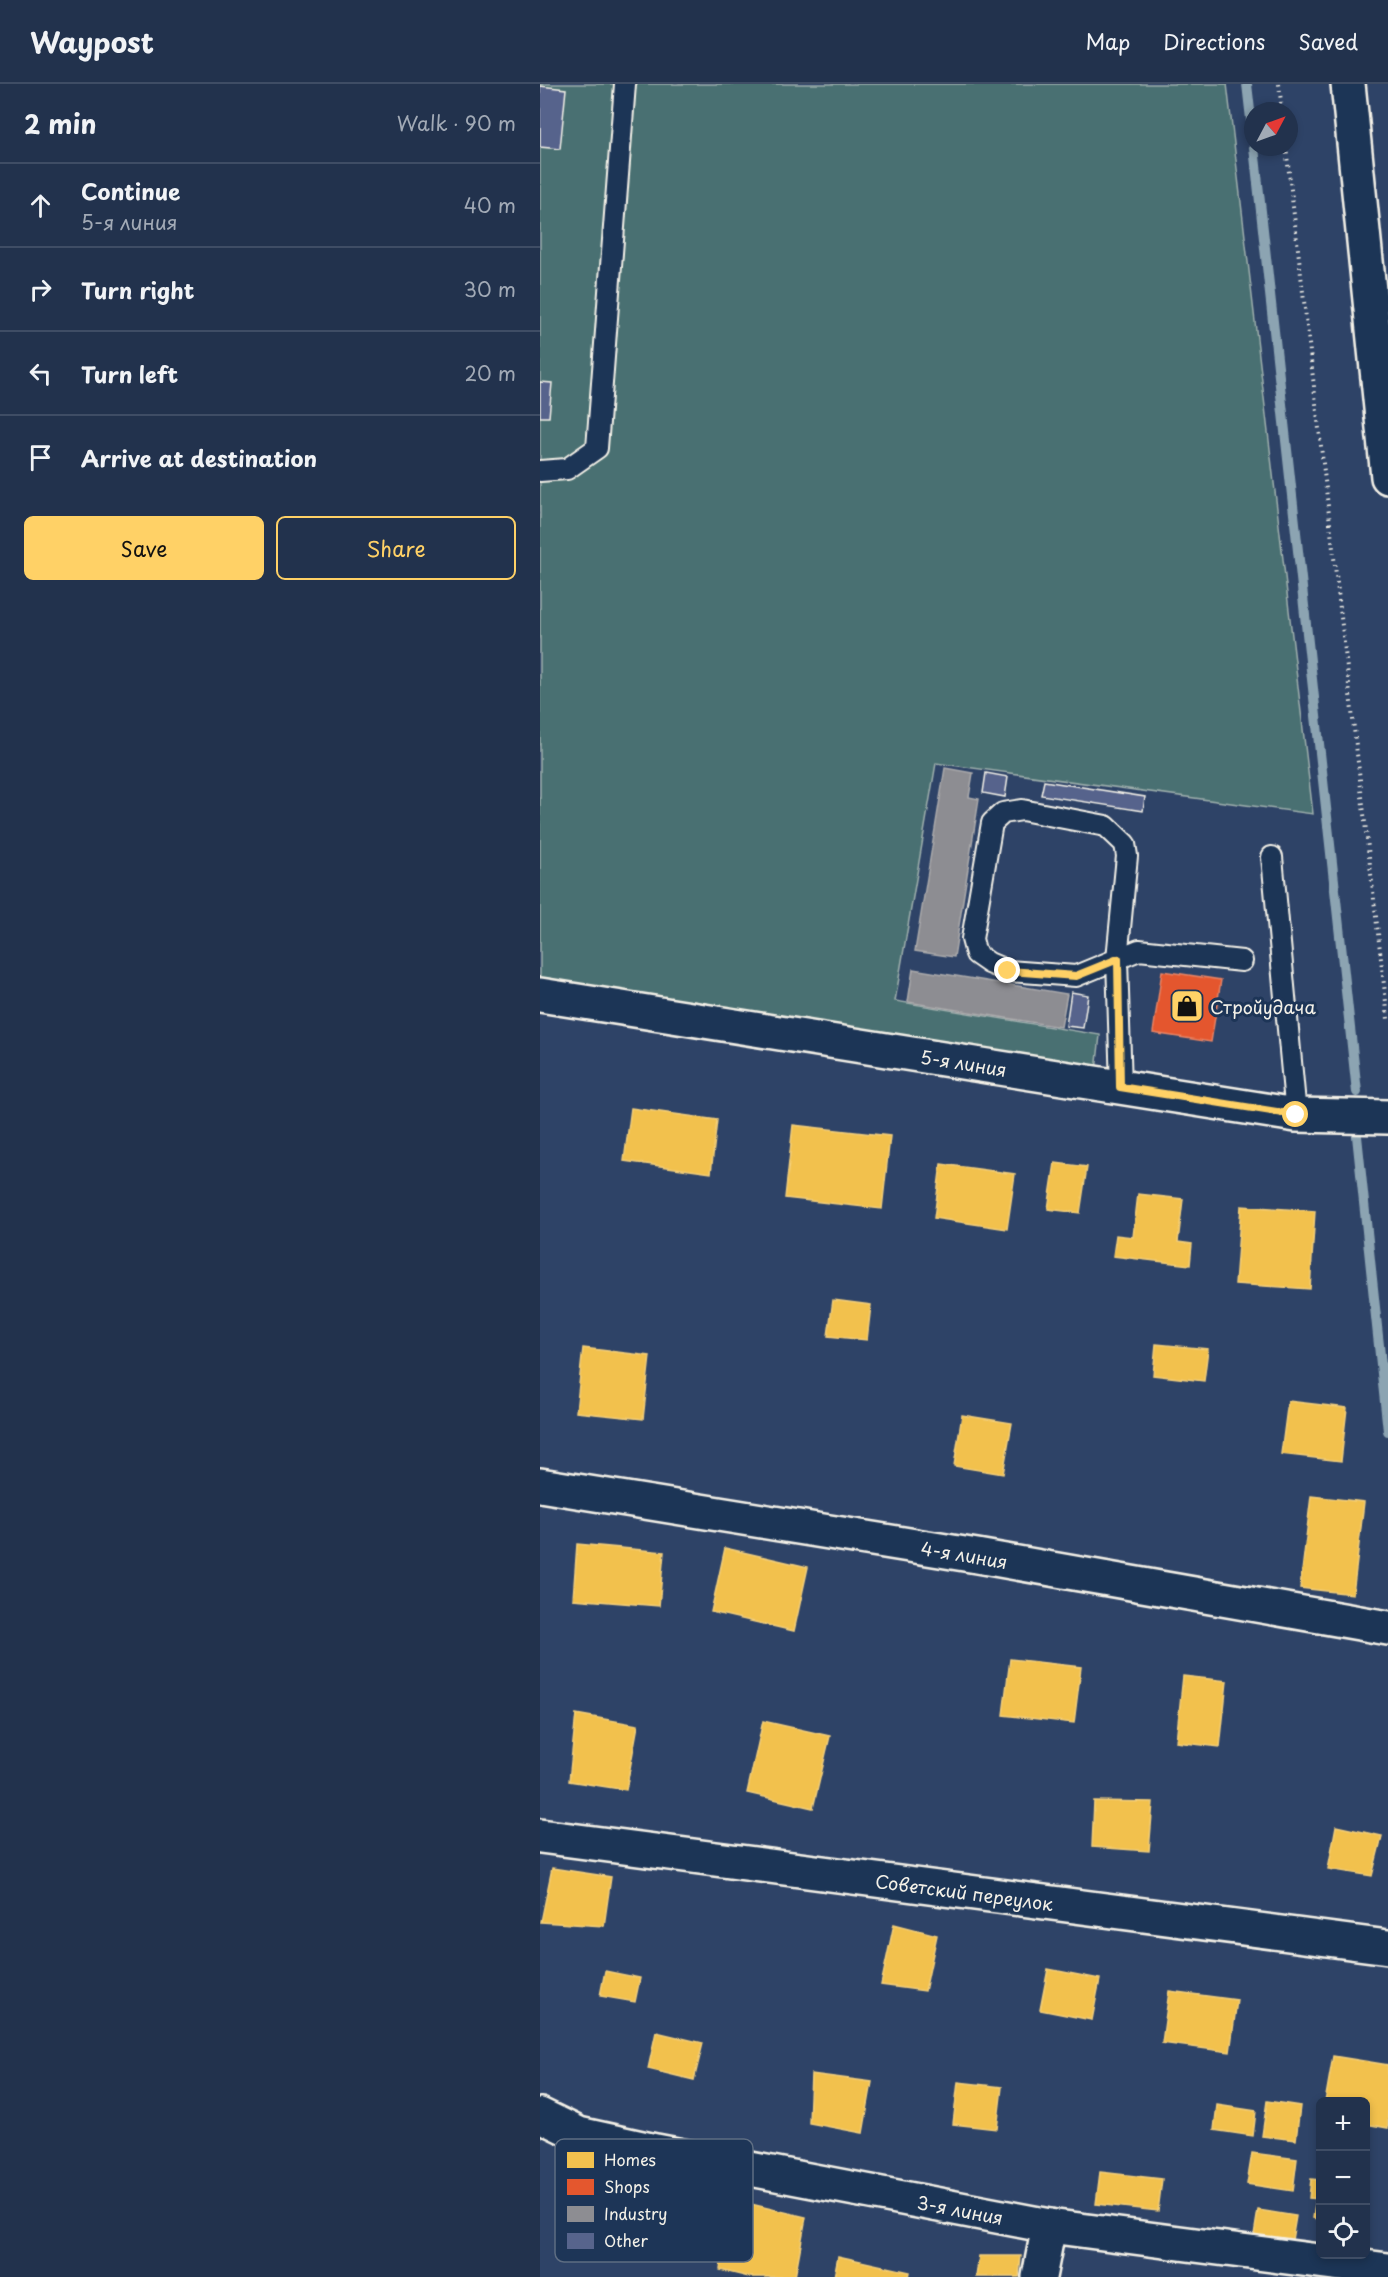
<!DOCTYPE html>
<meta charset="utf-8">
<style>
:root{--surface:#22324d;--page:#2a3a54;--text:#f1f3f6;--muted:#a2aab6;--line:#3f4d65;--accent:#ffd166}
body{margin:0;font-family:"Playpen Sans",sans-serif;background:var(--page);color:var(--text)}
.controls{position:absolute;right:18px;bottom:18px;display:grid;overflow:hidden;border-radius:9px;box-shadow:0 3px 9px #0003}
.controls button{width:54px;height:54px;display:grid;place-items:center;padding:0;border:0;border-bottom:2px solid var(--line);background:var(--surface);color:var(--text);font:30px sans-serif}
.compass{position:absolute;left:704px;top:18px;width:54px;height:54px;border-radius:50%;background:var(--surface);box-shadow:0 3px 9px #0003;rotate:49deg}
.stop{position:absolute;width:18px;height:18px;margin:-14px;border:4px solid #ffd166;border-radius:50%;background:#fff}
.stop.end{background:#ffd166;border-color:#fff;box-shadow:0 2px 6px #0008}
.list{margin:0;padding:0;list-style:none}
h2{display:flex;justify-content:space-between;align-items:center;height:78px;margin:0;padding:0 24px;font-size:26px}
h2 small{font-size:20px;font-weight:400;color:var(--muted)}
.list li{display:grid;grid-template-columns:39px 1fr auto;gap:18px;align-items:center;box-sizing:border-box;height:84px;padding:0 24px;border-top:2px solid var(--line)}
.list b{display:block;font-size:22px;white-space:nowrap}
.list p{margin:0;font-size:20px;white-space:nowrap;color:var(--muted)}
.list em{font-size:20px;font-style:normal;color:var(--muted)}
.actions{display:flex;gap:12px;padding:18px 24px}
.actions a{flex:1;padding:14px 0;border:2px solid var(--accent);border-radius:9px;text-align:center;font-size:21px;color:var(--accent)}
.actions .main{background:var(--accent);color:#111}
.icon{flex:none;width:33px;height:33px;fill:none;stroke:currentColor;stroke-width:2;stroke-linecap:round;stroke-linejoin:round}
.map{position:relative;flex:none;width:848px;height:2193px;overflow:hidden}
header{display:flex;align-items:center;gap:36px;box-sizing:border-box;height:84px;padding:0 30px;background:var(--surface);border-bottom:2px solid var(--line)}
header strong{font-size:28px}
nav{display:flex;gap:33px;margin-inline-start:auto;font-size:21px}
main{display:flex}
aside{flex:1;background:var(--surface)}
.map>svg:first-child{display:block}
.green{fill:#4a6f72;stroke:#9fb0ad;stroke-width:1.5}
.homes{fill:#f2c14e;stroke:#f3cf7c;stroke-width:1.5}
.shops{fill:#e4572e;stroke:#e98566;stroke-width:1.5}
.industry{fill:#8d8d92;stroke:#acabac;stroke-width:1.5}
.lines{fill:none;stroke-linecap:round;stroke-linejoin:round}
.stream{stroke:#8ca4b2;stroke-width:10}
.building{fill:#57648c;stroke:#f4f1e8;stroke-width:1.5}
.lane-casing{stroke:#f4f1e8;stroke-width:24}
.street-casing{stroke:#f4f1e8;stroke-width:38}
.secondary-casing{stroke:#f4f1e8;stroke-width:38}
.path{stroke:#f4f1e8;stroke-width:4;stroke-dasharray:1.5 4.5;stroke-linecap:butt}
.lane{stroke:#1d3557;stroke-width:20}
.street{stroke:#1d3557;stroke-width:33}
.secondary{stroke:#1d3557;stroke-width:33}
.route{stroke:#ffd166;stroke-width:8}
.labels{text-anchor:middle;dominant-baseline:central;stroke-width:6;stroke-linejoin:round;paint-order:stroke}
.poi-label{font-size:18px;fill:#f4f1e8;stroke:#1d3557;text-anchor:start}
.street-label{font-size:18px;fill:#f4f1e8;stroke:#1d3557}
.key{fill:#1d3557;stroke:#5e6d82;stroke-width:1.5}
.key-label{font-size:16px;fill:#f4f1e8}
</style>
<header>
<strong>Waypost</strong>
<nav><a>Map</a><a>Directions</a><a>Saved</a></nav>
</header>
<main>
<aside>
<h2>2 min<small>Walk · 90 m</small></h2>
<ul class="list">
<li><svg class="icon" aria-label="ahead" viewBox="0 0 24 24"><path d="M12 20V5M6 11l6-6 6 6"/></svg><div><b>Continue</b><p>5-я линия</p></div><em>40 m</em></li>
<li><svg class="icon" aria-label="right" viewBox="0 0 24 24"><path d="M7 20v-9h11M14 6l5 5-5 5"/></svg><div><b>Turn right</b></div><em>30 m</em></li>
<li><svg class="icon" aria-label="left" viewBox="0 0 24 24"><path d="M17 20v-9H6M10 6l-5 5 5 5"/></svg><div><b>Turn left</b></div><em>20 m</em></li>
<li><svg class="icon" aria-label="arrive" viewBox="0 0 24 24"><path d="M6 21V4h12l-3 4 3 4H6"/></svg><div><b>Arrive at destination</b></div></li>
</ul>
<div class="actions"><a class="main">Save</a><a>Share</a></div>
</aside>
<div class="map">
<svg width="848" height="2193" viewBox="0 0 848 2193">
<rect width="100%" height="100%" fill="#2e4367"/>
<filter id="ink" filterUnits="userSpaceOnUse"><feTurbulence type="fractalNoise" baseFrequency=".0167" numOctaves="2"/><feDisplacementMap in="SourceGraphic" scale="12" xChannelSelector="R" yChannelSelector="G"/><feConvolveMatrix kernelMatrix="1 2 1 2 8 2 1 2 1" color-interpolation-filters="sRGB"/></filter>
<g filter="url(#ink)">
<path class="green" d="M0,0H687L773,730L396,679L355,917L560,951L556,987L0,895Z"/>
<g class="homes">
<path d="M91,1024L177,1036L171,1089L84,1077Z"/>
<path d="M253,1041L350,1052L342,1125L245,1114Z"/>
<path d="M515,1079L547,1083L540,1129L508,1125Z"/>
<path d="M401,1080L475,1090L467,1145L394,1134Z"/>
<path d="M598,1110L643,1115L638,1158L652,1160L650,1181L573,1172L576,1151L593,1153Z"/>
<path d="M701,1122L775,1127L770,1205L695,1200Z"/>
<path d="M293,1216L331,1221L327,1256L288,1252Z"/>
<path d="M616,1260L668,1265L664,1297L613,1291Z"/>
<path d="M43,1264L110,1272L103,1335L36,1328Z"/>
<path d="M748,1317L807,1324L801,1377L741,1370Z"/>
<path d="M422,1331L472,1339L463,1390L414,1382Z"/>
<path d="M771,1412L824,1418L813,1510L760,1504Z"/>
<path d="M37,1460L124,1468L119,1522L33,1515Z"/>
<path d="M185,1464L268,1483L254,1547L171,1528Z"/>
<path d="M470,1575L541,1583L534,1639L463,1631Z"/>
<path d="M643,1592L687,1597L680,1663L636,1658Z"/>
<path d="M36,1630L98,1641L86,1706L29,1697Z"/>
<path d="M223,1637L290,1652L273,1724L207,1709Z"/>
<path d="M554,1717L613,1718L609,1767L552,1763Z"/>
<path d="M796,1742L842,1752L832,1792L788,1785Z"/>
<path d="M12,1784L71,1793L64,1842L1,1838Z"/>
<path d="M354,1840L397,1851L385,1907L341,1901Z"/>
<path d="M508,1885L560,1895L552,1936L500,1926Z"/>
<path d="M65,1887L100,1894L95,1918L60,1912Z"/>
<path d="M629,1907L697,1916L690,1968L622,1959Z"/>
<path d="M116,1948L163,1959L154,1996L108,1985Z"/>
<path d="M793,1972L848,1981V2044L826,2040V2018H785Z"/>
<path d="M271,1990L332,1998L323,2049L269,2039Z"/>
<path d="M418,1998L462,2003L457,2045L413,2040Z"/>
<path d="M727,2017L760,2022L756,2056L722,2052Z"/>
<path d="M677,2021L716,2027L713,2052L674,2046Z"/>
<path d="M712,2069L757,2075L753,2107L707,2100Z"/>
<path d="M560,2088L622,2095L618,2127L556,2120Z"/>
<path d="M771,2095L780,2096V2115L769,2114Z"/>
<path d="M190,2115L266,2133L255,2193H209L180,2186Z"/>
<path d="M776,2115H780V2135L773,2134Z"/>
<path d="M718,2126L756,2132L752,2156L714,2151Z"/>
<path d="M298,2172L370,2188L369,2193H294Z"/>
<path d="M439,2172H481L479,2193H436Z"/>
</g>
<path class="shops" d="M622,887L681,896L671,958L613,949Z"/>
<g class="industry">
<path d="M405,684L433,689L429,713L439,715L414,873L375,867Z"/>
<path d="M373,885L527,910L521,943L368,918Z"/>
</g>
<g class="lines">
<g class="stream">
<path d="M707,0L713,53"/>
<path d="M714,63L817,1008"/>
<path d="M817,1052L848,1347"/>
</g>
</g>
<g class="building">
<path d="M0,2L26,5L20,65L0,63Z"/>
<path d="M0,298L12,299L9,333H0Z"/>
<path d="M446,689L468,693L465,713L443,709Z"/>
<path d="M504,697L605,713L603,727L501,711Z"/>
<path d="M531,908L548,911L543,944L526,942Z"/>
</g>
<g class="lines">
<g class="lane-casing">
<g id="lane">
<path d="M0,387L27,385L57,364L85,0"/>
<path d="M732,773L756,1031"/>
<path d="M581,1003L577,875L587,772L585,760L566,742L482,726L463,729L452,739L432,855L436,870L449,879L468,887L536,892L599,866L702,877"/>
</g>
</g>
<g class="street-casing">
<g id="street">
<path id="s1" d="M0,911L756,1031L848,1033"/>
<path id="s2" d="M0,1401L437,1472L848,1544"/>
<path id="s3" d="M0,1752L848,1863"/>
<path id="s4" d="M0,2031L39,2050L116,2067L509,2142L848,2186"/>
<path d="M499,2193L509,2142"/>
</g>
</g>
<g class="secondary-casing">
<path id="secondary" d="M808,0L848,393"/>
</g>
<g class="path">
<path d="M739,0L742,27"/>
<path d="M746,63L848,935"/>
</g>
<use href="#lane" class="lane"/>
<use href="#street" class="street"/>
<use href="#secondary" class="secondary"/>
</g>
</g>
<g class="lines" filter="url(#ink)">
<path class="route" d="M468,887L536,892L578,875L580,1003L756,1031"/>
</g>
<defs>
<g id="shop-square" transform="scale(1.725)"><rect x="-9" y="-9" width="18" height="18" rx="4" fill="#ffd166" stroke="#1d3557"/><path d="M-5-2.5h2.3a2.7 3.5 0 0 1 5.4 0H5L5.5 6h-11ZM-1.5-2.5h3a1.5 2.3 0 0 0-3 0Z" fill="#111"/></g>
</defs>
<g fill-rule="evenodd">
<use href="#shop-square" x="647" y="922"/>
</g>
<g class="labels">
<g class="poi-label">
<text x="670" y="922">Стройудача</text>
</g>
<g class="street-label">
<text stroke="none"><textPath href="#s1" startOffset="429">5-я линия</textPath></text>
<text stroke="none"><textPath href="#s2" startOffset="430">4-я линия</textPath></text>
<text stroke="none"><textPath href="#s3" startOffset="428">Советский переулок</textPath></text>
<text stroke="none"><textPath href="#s4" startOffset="432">3-я линия</textPath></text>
</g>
</g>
<rect x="15" y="2055" width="198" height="123" rx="9" class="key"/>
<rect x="27" y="2068" width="27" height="16" fill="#f2c14e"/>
<rect x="27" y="2095" width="27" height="16" fill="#e4572e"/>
<rect x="27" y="2122" width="27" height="16" fill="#8d8d92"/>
<rect x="27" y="2149" width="27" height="16" fill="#57648c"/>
<g class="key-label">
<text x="64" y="2082">Homes</text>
<text x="64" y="2109">Shops</text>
<text x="64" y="2136">Industry</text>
<text x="64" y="2163">Other</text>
</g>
</svg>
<div class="controls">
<button>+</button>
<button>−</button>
<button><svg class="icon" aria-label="locate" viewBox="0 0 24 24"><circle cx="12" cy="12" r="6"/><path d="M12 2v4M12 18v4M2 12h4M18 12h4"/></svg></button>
</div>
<svg class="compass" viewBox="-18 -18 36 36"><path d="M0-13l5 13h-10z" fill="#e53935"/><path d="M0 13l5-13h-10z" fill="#a2aab6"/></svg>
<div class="stop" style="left:756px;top:1031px"></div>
<div class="stop end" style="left:468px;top:887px"></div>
</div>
</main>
